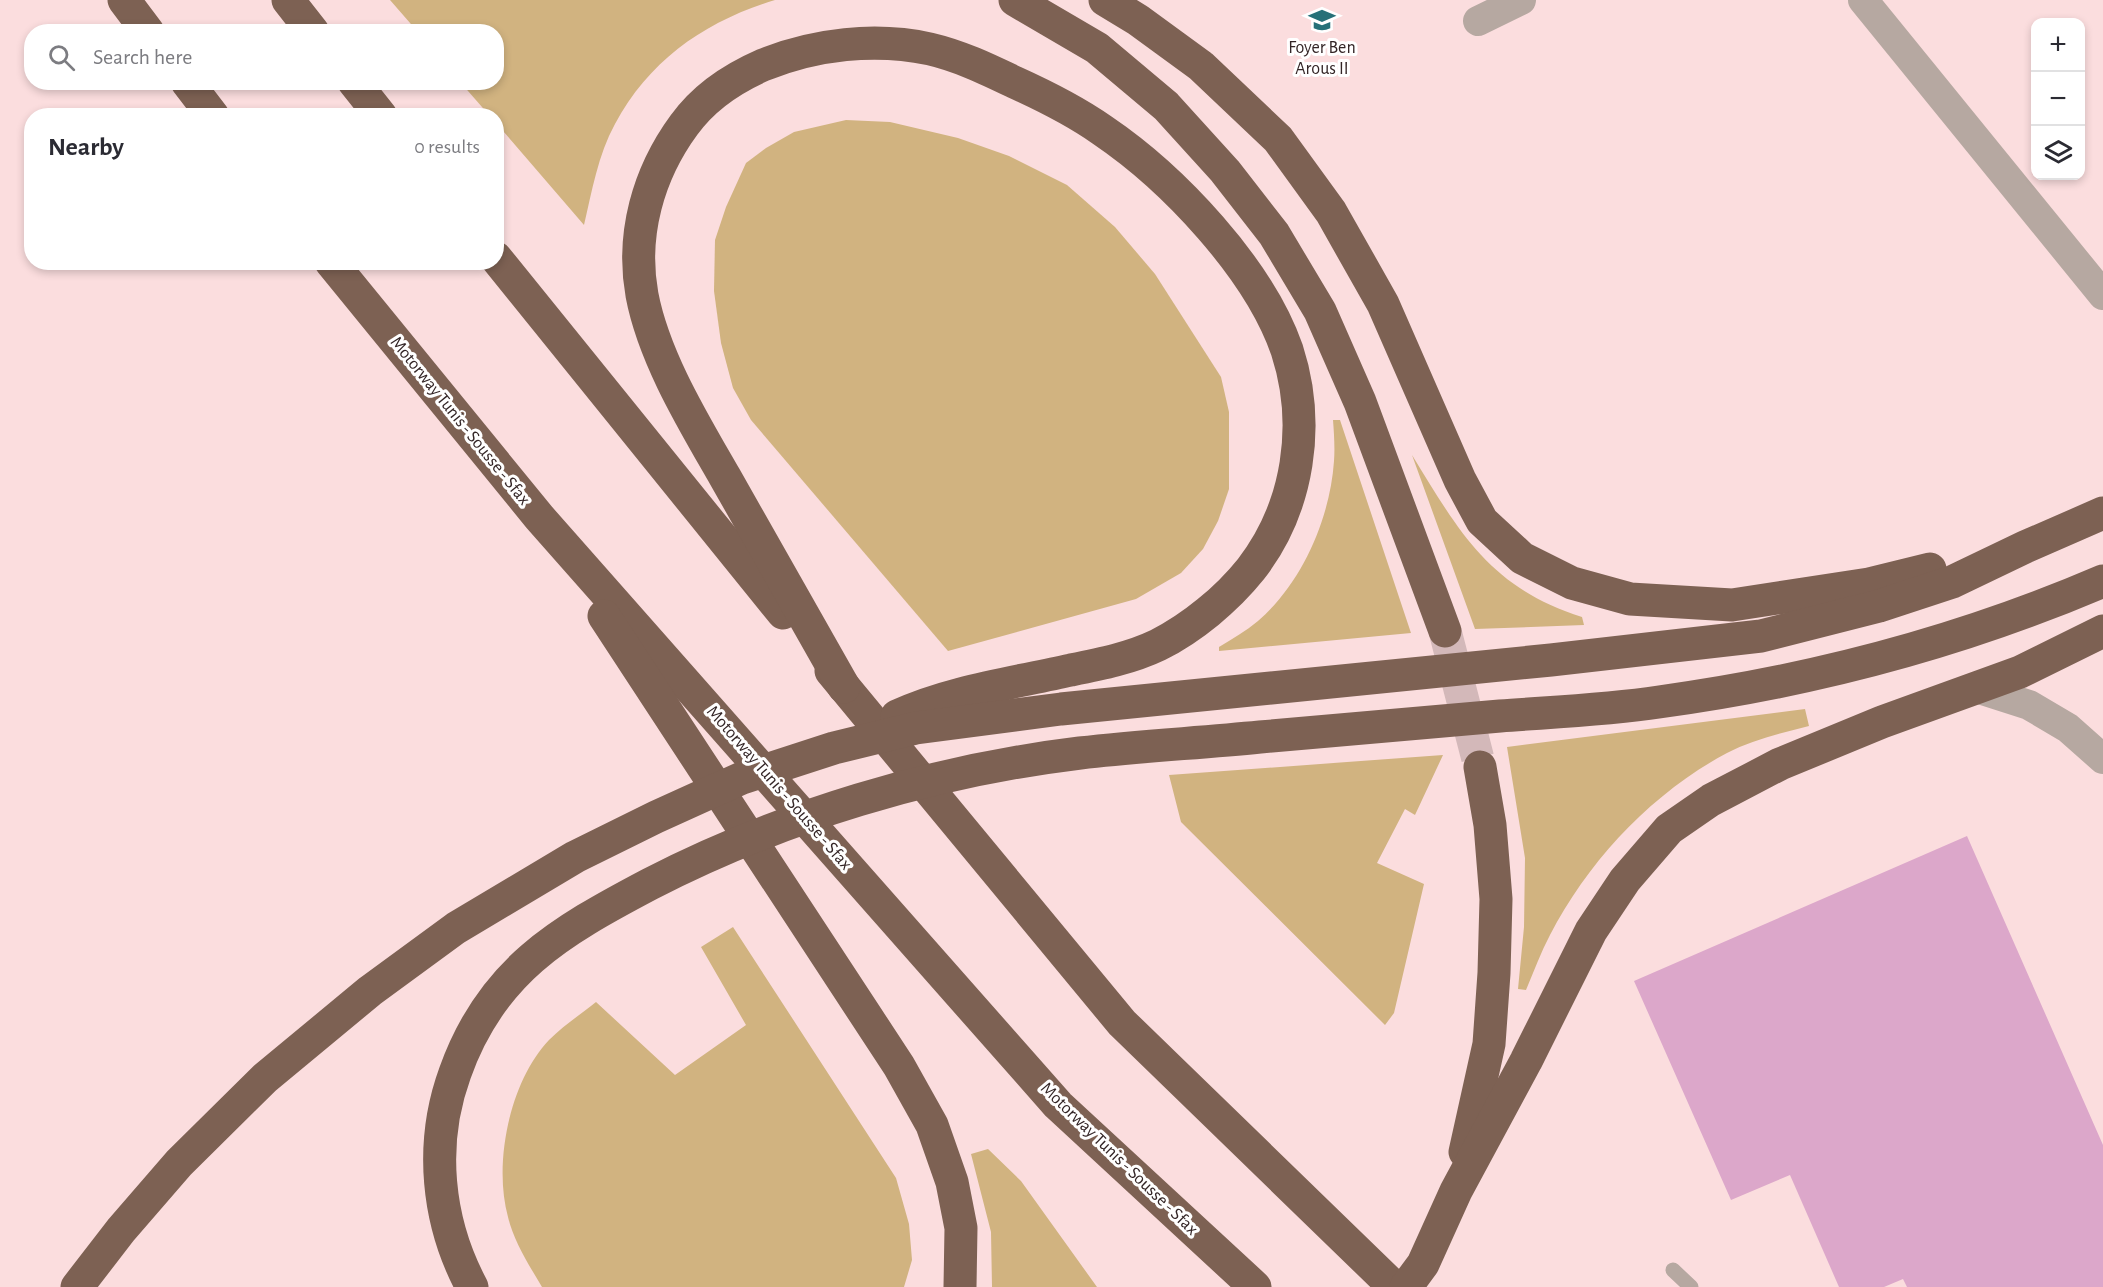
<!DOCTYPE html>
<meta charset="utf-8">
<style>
:root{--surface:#fff;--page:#f7f7f7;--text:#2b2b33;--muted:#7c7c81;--line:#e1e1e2}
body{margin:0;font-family:"Alegreya Sans",sans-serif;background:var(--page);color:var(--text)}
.controls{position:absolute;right:18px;top:18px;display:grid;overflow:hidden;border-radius:12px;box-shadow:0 3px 9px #0003}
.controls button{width:54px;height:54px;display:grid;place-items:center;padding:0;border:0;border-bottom:2px solid var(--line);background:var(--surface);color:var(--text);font:30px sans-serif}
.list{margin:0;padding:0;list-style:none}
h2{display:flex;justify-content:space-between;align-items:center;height:78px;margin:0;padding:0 24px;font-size:26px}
h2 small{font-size:20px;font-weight:400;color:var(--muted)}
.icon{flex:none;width:33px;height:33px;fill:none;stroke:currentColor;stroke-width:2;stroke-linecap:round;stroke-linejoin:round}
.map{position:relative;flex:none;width:2103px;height:1287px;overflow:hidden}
.search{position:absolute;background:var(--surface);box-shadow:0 3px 9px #0003;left:24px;top:24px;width:480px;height:66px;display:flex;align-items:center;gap:15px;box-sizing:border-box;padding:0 21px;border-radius:24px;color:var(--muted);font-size:22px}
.panel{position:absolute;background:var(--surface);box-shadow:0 3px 9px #0003;left:24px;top:108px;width:480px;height:162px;border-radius:24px}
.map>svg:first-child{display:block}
.green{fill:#d1b380}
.building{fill:#dca7ca}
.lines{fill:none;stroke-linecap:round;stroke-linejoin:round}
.highway-tunnel{stroke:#d3b8b9;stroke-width:33;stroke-dasharray:33 16;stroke-linecap:butt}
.lane{stroke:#b6a8a1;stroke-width:15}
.street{stroke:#b6a8a1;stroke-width:30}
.highway{stroke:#7d6153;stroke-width:33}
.labels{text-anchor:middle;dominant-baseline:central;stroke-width:6;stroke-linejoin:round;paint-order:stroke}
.poi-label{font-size:18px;fill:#332526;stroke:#fff}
.street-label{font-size:18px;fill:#332526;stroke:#fff}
</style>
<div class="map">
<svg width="2103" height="1287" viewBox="0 0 2103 1287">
<rect width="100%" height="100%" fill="#fbddde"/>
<g class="green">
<path d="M390,0H775C706,21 650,59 615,124C598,155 592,191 584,225L497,124L496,116L489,115L461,83L496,82V32L417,31Z"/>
<path d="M846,120L890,122L958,138L1009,156L1067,185L1115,227L1155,274L1221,377L1229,412V489L1218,521L1203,549L1181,573L1136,599L948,651L751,420L733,388L721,343L714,291L715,240L726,207L746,163L766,148L794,132Z"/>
<path d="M1333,420H1340L1411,633L1219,651V647C1232,639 1246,631 1258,621C1302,583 1330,519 1334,461C1335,448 1334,433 1333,420Z"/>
<path d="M1412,455C1460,533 1489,587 1582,617L1584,625L1475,629Z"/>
<path d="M1805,709L1809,726C1781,733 1752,740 1727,753C1652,793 1589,860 1550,935C1541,952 1534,971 1526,990L1518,989L1524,927L1525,858L1507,747Z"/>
<path d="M1443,755L1415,815L1405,809L1377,863L1424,884L1394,1013L1385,1025L1181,822L1169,775Z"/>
<path d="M733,927L896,1178L909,1224L912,1260L904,1287H542C529,1265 514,1242 508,1217C493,1163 510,1081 549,1040C563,1026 581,1014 596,1002L675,1075L746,1025L701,947Z"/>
<path d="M988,1149L1021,1181L1097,1287H992L991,1232L971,1154Z"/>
</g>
<path class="building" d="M1967,836L2103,1145V1287H1907L1903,1279L1884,1287H1839L1790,1175L1731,1200L1634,981Z"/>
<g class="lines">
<path class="highway-tunnel" d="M1445,631L1480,767"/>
<path class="lane" d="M1673,1270L1691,1287"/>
<g class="street">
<path d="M1863,0L2103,295"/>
<path d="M1478,21L1521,0"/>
<path d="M1976,688L2029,705L2068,728L2103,759"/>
</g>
<g class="highway">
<path d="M124,0L148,32"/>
<path d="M288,0L313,32"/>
<path d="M1015,0L1097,48L1166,106L1225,171L1274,234L1320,311L1360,402L1445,631"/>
<path d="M1105,0L1138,20L1201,66L1278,139L1331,212L1383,304L1460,480L1482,521L1522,558L1572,583L1630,599L1732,605L1869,584L1930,569"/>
<path d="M187,82L213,116"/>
<path d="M354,82L381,116"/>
<path d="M496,258L783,613"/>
<path d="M331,262L539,517L1058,1105L1255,1287"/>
<path d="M604,616L899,1066L932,1125L952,1182L961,1228L960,1287"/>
<path d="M831,671L1122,1023L1394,1287"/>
<path d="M844,687C804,617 765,547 725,477C694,423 654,358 642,295C631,235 648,174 684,125C704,97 731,79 763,65C815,44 875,37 930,49C960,56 987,69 1014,82C1045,96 1075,111 1102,130C1173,178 1259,269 1287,350C1311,424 1299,507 1251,569C1227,599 1192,628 1158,645C1131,658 1101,664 1071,670C1014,683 951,691 897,716"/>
<path d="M1465,1152L1489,1044L1494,973L1496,899L1490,825L1480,767"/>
<path d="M77,1287L121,1230L179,1163L265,1078L370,991L456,928L575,857L656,817L742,778L834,748L916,728L1061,709L1551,660L1761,636L1879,606L1952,582L2025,547L2103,513"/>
<path d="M472,1287C437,1222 429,1144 455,1073C491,971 559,932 650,884C782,816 932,771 1080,753C1140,746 1200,743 1260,737C1340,730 1420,723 1500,716C1553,712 1606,710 1659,702C1813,681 1961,642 2103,581"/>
<path d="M1406,1287L1423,1264L1456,1191L1526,1061L1591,931L1625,880L1669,829L1711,800L1780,764L1882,722L2020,672L2103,631"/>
</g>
</g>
<defs>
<g id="university-bare" transform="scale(2.07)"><path d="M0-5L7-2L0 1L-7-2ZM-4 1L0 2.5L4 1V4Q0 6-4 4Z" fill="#267078" stroke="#fff" stroke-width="2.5" paint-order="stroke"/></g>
</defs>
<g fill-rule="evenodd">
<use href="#university-bare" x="1322" y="20"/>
</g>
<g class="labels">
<g class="poi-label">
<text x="1322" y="48">Foyer Ben<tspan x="1322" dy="21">Arous II</tspan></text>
</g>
<g class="street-label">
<text transform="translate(460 421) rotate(51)">Motorway Tunis - Sousse - Sfax</text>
<text transform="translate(779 788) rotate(49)">Motorway Tunis - Sousse - Sfax</text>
<text transform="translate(1119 1159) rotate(44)">Motorway Tunis - Sousse - Sfax</text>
</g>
</g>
</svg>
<div class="controls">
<button>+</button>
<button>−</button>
<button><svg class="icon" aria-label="layers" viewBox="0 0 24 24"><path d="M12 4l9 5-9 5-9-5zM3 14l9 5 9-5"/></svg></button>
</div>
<div class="search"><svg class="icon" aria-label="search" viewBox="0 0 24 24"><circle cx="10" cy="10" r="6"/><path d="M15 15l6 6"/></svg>Search here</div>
<section class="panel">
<h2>Nearby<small>0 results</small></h2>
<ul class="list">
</ul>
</section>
</div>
